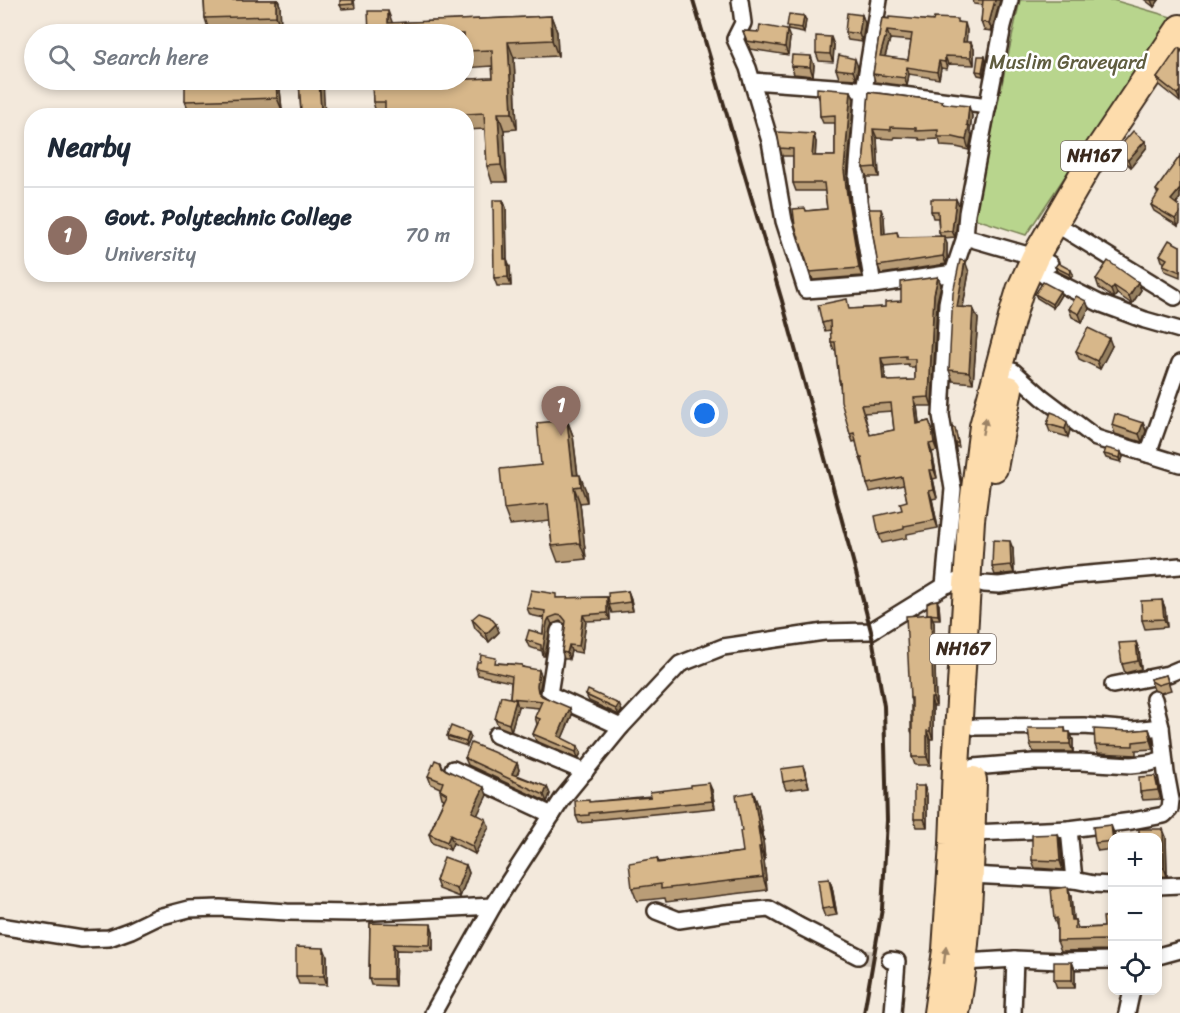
<!DOCTYPE html>
<meta charset="utf-8">
<style>
:root{--surface:#fff;--page:#f6f6f7;--text:#1f2937;--muted:#747a83;--line:#e0e1e3;--accent:#db2777}
body{margin:0;font-family:Sriracha,sans-serif;background:var(--page);color:var(--text)}
.controls{position:absolute;right:18px;bottom:18px;display:grid;overflow:hidden;border-radius:12px;box-shadow:0 3px 9px #0003}
.controls button{width:54px;height:54px;display:grid;place-items:center;padding:0;border:0;border-bottom:2px solid var(--line);background:var(--surface);color:var(--text);font:30px sans-serif}
.you{position:absolute;left:705px;top:414px;width:21px;height:21px;margin:-15px;border:4px solid #fff;border-radius:50%;background:#1a73e8;box-shadow:0 0 0 9px #1a73e833}
.badge{display:grid;place-items:center;width:39px;height:39px;border-radius:50%;background:var(--accent);color:#fff;font-size:20px;font-weight:700}
.pin{position:absolute;translate:-50% -50px;filter:drop-shadow(0 2px 3px #0008)}
.pin::after{content:'';position:absolute;top:32px;width:21px;height:18px;background:inherit;clip-path:polygon(0 0,100% 0,50% 100%)}
.list{margin:0;padding:0;list-style:none}
h2{display:flex;justify-content:space-between;align-items:center;height:78px;margin:0;padding:0 24px;font-size:26px}
h2 small{font-size:20px;font-weight:400;color:var(--muted)}
.list li{display:grid;grid-template-columns:39px 1fr auto;gap:18px;align-items:center;box-sizing:border-box;height:96px;padding:0 24px;border-top:2px solid var(--line)}
.list b{display:block;font-size:22px;white-space:nowrap}
.list p{margin:0;font-size:20px;white-space:nowrap;color:var(--muted)}
.list em{font-size:20px;font-style:normal;color:var(--muted)}
.icon{flex:none;width:33px;height:33px;fill:none;stroke:currentColor;stroke-width:2;stroke-linecap:round;stroke-linejoin:round}
.map{position:relative;flex:none;width:1180px;height:1013px;overflow:hidden}
.search{position:absolute;background:var(--surface);box-shadow:0 3px 9px #0003;left:24px;top:24px;width:450px;height:66px;display:flex;align-items:center;gap:15px;box-sizing:border-box;padding:0 21px;border-radius:33px;color:var(--muted);font-size:22px}
.panel{position:absolute;background:var(--surface);box-shadow:0 3px 9px #0003;left:24px;top:108px;width:450px;height:174px;border-radius:24px}
.map>svg:first-child{display:block}
.green{fill:#b8d58d;stroke:#7a8056;stroke-width:1.5}
.lines{fill:none;stroke-linecap:round;stroke-linejoin:round}
.street-tunnel{stroke:#cec3b6;stroke-width:15;stroke-dasharray:15 8;stroke-linecap:butt}
.street-casing{stroke:#3b2a1e;stroke-width:20}
.highway-casing{stroke:#3b2a1e;stroke-width:30}
.street{stroke:#fff;stroke-width:15}
.highway{stroke:#fddcac;stroke-width:26}
.rail{stroke:#3b2a1e;stroke-width:4}
.wall{fill:#b99d77;stroke:#3b2a1e;stroke-width:1.5;fill-rule:evenodd}
.shaded-wall{fill:#968061;stroke:#3b2a1e;stroke-width:1.5}
.building{fill:#d7b78a;stroke:#3b2a1e;stroke-width:1.5;fill-rule:evenodd}
.oneway{fill:#9c8365}
.labels{text-anchor:middle;dominant-baseline:central;stroke-width:5;stroke-linejoin:round;paint-order:stroke}
.shield{fill:#fff;stroke:#766a62;stroke-width:1.5}
.shield-label{font-size:18px;font-weight:bold;fill:#3b2a1e}
.park-label{font-size:20px;fill:#605d3f;stroke:#fff}
</style>
<div class="map">
<svg width="1180" height="1013" viewBox="0 0 1180 1013">
<rect width="100%" height="100%" fill="#f3e9dc"/>
<filter id="ink" filterUnits="userSpaceOnUse"><feTurbulence type="fractalNoise" baseFrequency=".0167" numOctaves="2"/><feDisplacementMap in="SourceGraphic" scale="12" xChannelSelector="R" yChannelSelector="G"/><feConvolveMatrix kernelMatrix="1 2 1 2 8 2 1 2 1" color-interpolation-filters="sRGB"/></filter>
<g filter="url(#ink)">
<path class="green" d="M1020,0H1113L1171,17L1026,235L973,218Z"/>
<g class="lines">
<path class="street-tunnel" d="M858,956L890,960"/>
<g class="street-casing">
<g id="street">
<path d="M740,0L743,23L735,39L748,68L770,141L784,221L806,290L873,285L953,273"/>
<path d="M752,81L848,88L988,106"/>
<path d="M1066,230L1175,297"/>
<path d="M965,237L1035,257L1050,264"/>
<path d="M1045,276L1099,303L1145,320L1180,330"/>
<path d="M873,285L859,201L857,177L864,90L879,0"/>
<path d="M1013,371L1042,397L1096,438L1180,464"/>
<path d="M1148,454L1180,363"/>
<path d="M984,584L999,585L1066,576L1180,566"/>
<path d="M944,586L953,489L941,415L947,303L953,273L965,237L967,213L1003,26L1010,0"/>
<path d="M559,631L549,694L621,727"/>
<path d="M1113,685L1168,674L1180,669"/>
<path d="M975,727L1084,726L1133,730L1161,727"/>
<path d="M496,735L585,772"/>
<path d="M974,767L1033,762H1080L1131,765L1150,763L1164,759"/>
<path d="M453,769L552,815"/>
<path d="M1069,829L1132,821L1164,815L1170,809L1171,800L1166,773L1161,727L1154,699"/>
<path d="M972,833L1069,829L1074,880"/>
<path d="M970,875L1074,880L1094,884L1112,885"/>
<path d="M1158,886L1180,885"/>
<path d="M656,911L679,920L726,913L769,909L801,927L858,956"/>
<path d="M0,926L82,939L109,938L131,930L158,917L189,909L220,908L287,912L355,913L493,906L563,798L621,727L680,664L723,647L824,632L871,631L944,586L968,577"/>
<path d="M1158,956L1180,950"/>
<path d="M890,960L897,961L893,1013"/>
<path d="M964,962L1015,959L1060,961L1112,960"/>
<path d="M433,1013L493,906"/>
<path d="M1013,1013L1015,959"/>
<path d="M1127,1013L1132,990"/>
</g>
</g>
<g class="highway-casing">
<g id="highway">
<path d="M994,468L1009,389"/>
<path d="M937,1013L946,950L953,844L956,767L971,520L983,426L1014,310L1020,290L1035,257L1090,162L1180,28"/>
<path d="M956,1013C969,936 971,858 973,780"/>
</g>
</g>
<use href="#street" class="street"/>
<use href="#highway" class="highway"/>
<path class="rail" d="M693,0L782,301L853,561L871,631L884,706L887,820L882,909L864,1013"/>
</g>
<g class="wall">
<path d="M204,0H278L280,6L281,28L209,31L205,18Z"/>
<path d="M354,0L355,8L342,9L340,5Z"/>
<path d="M973,0H1000L992,31L984,30L981,22L983,5L974,4Z"/>
<path d="M1145,0H1159L1154,7Z"/>
<path d="M862,15L865,23L862,42L848,40L845,32Z"/>
<path d="M551,16L557,32L558,56L514,58L517,129L504,130L507,182H492L487,166L485,129L466,130V116H377L373,102L372,80H406V82L493,78L492,66L464,68V34L392,23Z"/>
<path d="M882,18L958,22L967,30L966,42L974,49V65L948,64L947,69L941,68L939,79L909,74L907,86L875,82L873,74ZM890,39L911,41L908,60L885,57Z"/>
<path d="M806,20L804,33L788,30L787,26Z"/>
<path d="M743,31L759,32L790,38L788,55L750,49Z"/>
<path d="M834,45L833,62L819,61L816,53Z"/>
<path d="M1180,49V102L1160,86L1157,78Z"/>
<path d="M986,61L983,76L978,75L976,71Z"/>
<path d="M814,65L813,76L794,74L791,66Z"/>
<path d="M858,67L856,79L839,78L836,69Z"/>
<path d="M279,80L282,110L190,114L185,101Z"/>
<path d="M299,80L325,116H302L301,112Z"/>
<path d="M851,91L854,99L847,178L849,203L862,276L813,280L810,272L805,208L806,211L827,209L825,191H796L793,183V156H782L780,148L816,142L815,156H835V123H823L820,116V100L817,94Z"/>
<path d="M869,92L942,101L943,103L972,116L970,131L972,135L969,150L956,147L941,146L939,139L920,140L919,138L895,137L894,139L877,138L879,177H867L863,168Z"/>
<path d="M1145,141L1147,147L1131,167L1118,157L1116,151Z"/>
<path d="M1180,156V198L1176,204L1178,226L1154,211L1151,205L1158,195L1156,190Z"/>
<path d="M503,200L506,208L507,259L510,267L511,286H497L494,278Z"/>
<path d="M959,205L955,237L944,238L947,244V259L946,264L881,274L878,266L884,217L885,234L897,232L899,237H941L939,232L938,218H933L931,211Z"/>
<path d="M1180,246V277L1165,271L1163,265L1165,263L1162,261L1160,255Z"/>
<path d="M1055,267L1073,274L1071,278L1057,271Z"/>
<path d="M969,272L963,307L973,308L978,319L973,383L953,381L949,370Z"/>
<path d="M938,277L941,285L937,302L932,406H917L919,423L929,421L935,437L937,451L932,452L937,478L933,479L937,498L932,499L938,528L907,534V538L882,543L879,535L902,510L907,501L904,485L870,492L867,484L864,466H863L860,458L856,441L853,442L850,434L839,380L836,350H834L831,342V330L825,331L822,323L850,309L885,307L901,301ZM908,364L909,367H915V380L888,381L885,380L884,366ZM892,411L894,430L870,435L864,413Z"/>
<path d="M1096,279L1141,290L1132,304L1117,294L1114,298L1099,288Z"/>
<path d="M1060,291L1061,295L1053,308L1037,298L1035,294Z"/>
<path d="M1086,301L1089,309L1082,322L1072,317L1069,309Z"/>
<path d="M1112,346L1100,369L1079,359L1076,351Z"/>
<path d="M567,420L573,436L578,475L586,491L587,502L580,503L586,559L558,562L552,546L550,521L510,525L504,509L541,465Z"/>
<path d="M1143,423L1146,431L1142,442L1115,434L1112,425Z"/>
<path d="M1047,424L1070,430L1068,437L1050,432Z"/>
<path d="M955,428L959,447H956L955,443Z"/>
<path d="M1121,452L1123,457L1121,462L1106,458L1104,454Z"/>
<path d="M1013,549L1014,573L995,575L992,567Z"/>
<path d="M628,591L631,599L633,611L612,613L609,605L610,620L586,621L582,653L571,651L569,659H564L562,652L565,624L560,621L552,624L550,629L545,656H543L542,651L529,647L526,640L543,634L544,618L530,615L527,608L557,598L607,597L609,603Z"/>
<path d="M1162,600L1165,608L1167,627L1145,629L1142,620Z"/>
<path d="M939,605L940,619H933L934,622L936,706H933V739H930V765H915L912,757L913,735L911,731V701L910,698L927,614Z"/>
<path d="M472,619L499,632L489,642L475,628Z"/>
<path d="M1136,642L1139,650L1141,669L1125,673L1122,664Z"/>
<path d="M498,663L522,665L523,667L542,677L540,693L572,715L562,738L581,753L578,759L536,741L533,734L537,724L535,717L539,708L518,706L511,731L498,726L495,719L510,698L511,682L478,675L476,668Z"/>
<path d="M1166,675L1171,690L1161,693L1154,690L1150,679Z"/>
<path d="M586,695L622,711L619,715L589,701Z"/>
<path d="M1065,728L1066,732H1070L1073,740V752H1033L1030,744Z"/>
<path d="M1149,729L1152,738L1154,749L1136,750V755L1098,753L1095,745L1129,731Z"/>
<path d="M447,736L471,737L467,746L448,740Z"/>
<path d="M465,758L517,763L519,770L517,775L547,787L550,794L547,802L468,765Z"/>
<path d="M442,767L487,795L477,815L489,827L475,854L453,843L450,850L432,843L429,834L435,820V819L444,799L442,798L440,790V788L431,784L428,776Z"/>
<path d="M806,774L809,787L786,790L783,782Z"/>
<path d="M1158,784L1161,799L1143,800L1140,792Z"/>
<path d="M924,786L927,794V827H917L914,819Z"/>
<path d="M712,790L715,808L592,820V822L579,823L576,816L589,802Z"/>
<path d="M753,792L758,805L764,840H763L765,860H764L767,890L666,902L665,898L637,901L632,888L657,858L659,862L743,852L742,831Z"/>
<path d="M1114,833L1115,837H1113V849L1098,851L1095,843Z"/>
<path d="M1058,834L1060,842L1063,870L1035,868L1032,860Z"/>
<path d="M1158,837H1166L1167,876L1158,877Z"/>
<path d="M1113,854V875L1109,867Z"/>
<path d="M466,865L469,873L460,897L439,889L436,881L439,873V871Z"/>
<path d="M829,879L832,887L837,915L825,917L822,909Z"/>
<path d="M1071,897L1073,920H1075L1078,928L1104,927L1113,916V950L1061,951L1057,941V927L1054,919Z"/>
<path d="M370,923L433,931V951L396,950L395,986L371,985L369,979Z"/>
<path d="M327,956V985L299,984L296,976Z"/>
<path d="M1072,962L1075,970V988H1057L1054,980Z"/>
</g>
<g class="shaded-wall">
<path d="M276,0H278L280,6L281,28L276,16Z"/>
<path d="M995,0H1000L992,31L989,23Z"/>
<path d="M1151,0H1159L1154,7Z"/>
<path d="M388,11L394,27L388,23Z"/>
<path d="M862,15L865,23L862,42L859,34Z"/>
<path d="M551,16L557,32L558,56L552,40Z"/>
<path d="M804,16L806,20L804,33L802,28Z"/>
<path d="M965,23L967,30L966,49L963,42Z"/>
<path d="M787,30L790,38L788,55L785,47Z"/>
<path d="M887,31L890,39L883,63L880,56Z"/>
<path d="M831,37L834,45L833,62L830,54Z"/>
<path d="M508,42L514,58L517,129L512,113Z"/>
<path d="M971,42L974,49V65L971,57Z"/>
<path d="M811,56L814,65L813,76L810,67Z"/>
<path d="M945,56L948,64L947,69L945,62Z"/>
<path d="M985,56L986,61L983,76L982,72Z"/>
<path d="M855,59L858,67L856,79L853,71Z"/>
<path d="M939,61L941,68L939,79L937,72Z"/>
<path d="M907,67L909,74L907,86L905,78Z"/>
<path d="M276,80H279L282,110L277,98Z"/>
<path d="M319,80H323L325,116H323L321,111Z"/>
<path d="M851,91L854,99L847,178L849,203L862,276L859,268L847,195L844,170Z"/>
<path d="M1180,91V101L1177,94Z"/>
<path d="M969,106L972,116L970,131L972,135L969,150L966,140Z"/>
<path d="M498,113L504,130L507,182L501,165Z"/>
<path d="M873,129L877,138L879,177L876,167Z"/>
<path d="M814,134L816,142L815,163L812,156Z"/>
<path d="M1145,141L1147,147L1131,167L1128,160Z"/>
<path d="M1180,189V198L1173,207L1171,200Z"/>
<path d="M956,199L959,205L955,237L952,231Z"/>
<path d="M503,200L506,208L507,267L504,259Z"/>
<path d="M881,209L884,217L885,242L882,234Z"/>
<path d="M1180,213V223L1178,226L1175,219Z"/>
<path d="M944,236L947,244V259L946,264L943,256Z"/>
<path d="M507,259L510,267L511,286L508,277Z"/>
<path d="M965,261L969,272L961,318L957,307Z"/>
<path d="M1071,270L1073,274L1071,278L1069,274Z"/>
<path d="M938,277L941,285L937,302L932,406L929,397L934,294Z"/>
<path d="M1138,282L1141,290L1132,304L1129,296Z"/>
<path d="M1114,286L1117,294L1114,298L1111,290Z"/>
<path d="M1060,291L1061,295L1053,308L1052,304Z"/>
<path d="M1086,301L1089,309L1082,322L1079,314Z"/>
<path d="M973,308L978,319L973,383L969,372Z"/>
<path d="M1109,338L1112,346L1100,369L1097,361Z"/>
<path d="M881,358L884,366L886,388L883,380Z"/>
<path d="M914,398L917,406L920,432L917,424Z"/>
<path d="M567,420L573,436L579,486L573,475Z"/>
<path d="M1067,422L1070,430L1068,437L1065,429Z"/>
<path d="M1143,423L1146,431L1142,442L1139,434Z"/>
<path d="M932,429L935,437L937,451L934,443Z"/>
<path d="M929,444L932,452L937,478L934,470Z"/>
<path d="M1121,452L1123,457L1121,462L1120,458Z"/>
<path d="M930,470L933,479L937,498L934,490Z"/>
<path d="M580,475L586,491L587,502L581,486Z"/>
<path d="M574,487L580,503L586,559L580,543Z"/>
<path d="M929,491L932,499L938,528L935,520Z"/>
<path d="M1010,541L1013,549L1014,573L1011,565Z"/>
<path d="M628,591L631,599L633,611L630,602Z"/>
<path d="M607,597L609,604L610,620L607,613Z"/>
<path d="M937,600L939,605L940,619L938,615Z"/>
<path d="M1162,600L1165,608L1167,627L1164,619Z"/>
<path d="M931,614L934,622L936,706L933,698Z"/>
<path d="M583,615L586,621L582,653L579,646Z"/>
<path d="M549,618L552,624L550,629L545,656L543,649L547,622Z"/>
<path d="M496,624L499,632L489,642L486,634Z"/>
<path d="M1136,642L1139,650L1141,669L1138,661Z"/>
<path d="M569,645L571,651L569,659L567,653Z"/>
<path d="M539,670L542,677L539,692L541,699L537,686Z"/>
<path d="M931,698L933,706V739L930,731Z"/>
<path d="M516,700L518,707L511,731L509,724Z"/>
<path d="M619,704L622,711L619,715L616,709Z"/>
<path d="M570,708L572,715L560,743L558,736Z"/>
<path d="M1149,729L1152,738L1154,749L1151,740Z"/>
<path d="M927,731L930,739V765L927,757Z"/>
<path d="M1070,732L1073,740V752L1070,744Z"/>
<path d="M469,733L471,737L467,746L466,742Z"/>
<path d="M578,746L581,753L578,759L576,752Z"/>
<path d="M517,763L519,770L514,781L512,774Z"/>
<path d="M803,766L806,774L809,787L806,778Z"/>
<path d="M1155,776L1158,784L1161,799L1158,790Z"/>
<path d="M709,783L712,790L715,808L712,801Z"/>
<path d="M924,786L927,794V827L924,819Z"/>
<path d="M484,787L487,795L475,820L472,812Z"/>
<path d="M547,787L550,794L547,802L544,795Z"/>
<path d="M753,792L758,805L764,840L759,826Z"/>
<path d="M486,819L489,827L475,854L472,846Z"/>
<path d="M1111,825L1114,833L1115,837H1113Z"/>
<path d="M758,827L763,840L765,860L761,847Z"/>
<path d="M1163,829L1166,837L1167,876L1164,868Z"/>
<path d="M1058,834L1060,842L1063,870L1060,861Z"/>
<path d="M450,835L453,843L450,850L447,842Z"/>
<path d="M759,847L764,860L767,890L763,877Z"/>
<path d="M466,865L469,873L460,897L457,889Z"/>
<path d="M829,879L832,887L837,915L834,907Z"/>
<path d="M1068,887L1071,897L1074,930L1071,920Z"/>
<path d="M431,924L433,931V951L430,945Z"/>
<path d="M393,944L396,950L395,986L393,979Z"/>
<path d="M324,948L327,956V985L324,976Z"/>
<path d="M1072,962L1075,970V988L1072,980Z"/>
</g>
<g class="building">
<path d="M204,0H276V16L205,18Z"/>
<path d="M340,0H353V4L340,5Z"/>
<path d="M983,0H995L989,23L981,22Z"/>
<path d="M368,11H388V23L551,16L552,40L508,42L512,113H498L501,165L487,166L484,113L429,116H385V102H373L372,80H401V82L493,78L492,50L464,51V34H369Z"/>
<path d="M847,13L862,15L859,34L845,32Z"/>
<path d="M789,14L804,16L802,28L787,26Z"/>
<path d="M889,17L933,21L934,18L957,19V22L965,23L963,42H971V57L945,56V62L939,61L937,72L907,67L905,78L873,74L882,18L889,19ZM887,31L912,34L908,60L880,56Z"/>
<path d="M760,25L787,30L785,47L747,41L743,31L759,32Z"/>
<path d="M816,36L831,37L830,54L816,53Z"/>
<path d="M1178,48L1180,49V91L1177,94L1157,78Z"/>
<path d="M792,55L811,56L810,67L791,66Z"/>
<path d="M839,55L855,59L853,71L836,69Z"/>
<path d="M978,56H985L982,72L976,71Z"/>
<path d="M185,80H276L277,98L185,101Z"/>
<path d="M299,80H319L321,111L301,112Z"/>
<path d="M817,88L851,91L844,170L847,195L859,268L810,272L795,226L793,209L805,208L806,211L827,209L824,183H793V149L780,148L777,132L814,134L812,156H835V115L820,116L819,94H817Z"/>
<path d="M869,92L942,101V103L949,104L969,106L967,125L969,126L966,140L953,137H938V130L916,131V128L891,127V130L873,129L876,167L863,168Z"/>
<path d="M1133,131L1145,141L1128,160L1116,151Z"/>
<path d="M1180,156V189L1171,200L1180,207V213L1175,219L1151,205L1159,192L1156,190Z"/>
<path d="M931,199H956L952,231L939,232L938,211H931Z"/>
<path d="M493,200H503L504,259H507L508,277L494,278Z"/>
<path d="M869,209H881L882,234L897,232L898,237L944,236V251L943,256L878,266Z"/>
<path d="M1169,240L1180,246V272L1163,265L1167,259L1160,255Z"/>
<path d="M960,260L965,261L957,307L973,308L969,372L949,370L953,293Z"/>
<path d="M1108,261L1138,282L1129,296L1114,286L1111,290L1096,279Z"/>
<path d="M1058,263L1071,270L1069,274L1055,267Z"/>
<path d="M938,277L934,294L929,397L914,398L917,424L929,421L932,429L934,443L929,444L934,470H930L934,490L929,491L935,520L904,526V529L879,535L875,516L902,510L900,503L907,501L902,477L867,484L862,458H860L854,433L850,434L841,401L840,380H839L835,342H831L830,321L822,323L818,305L847,299L849,309L885,307V302L901,301V282ZM906,356V359H915V380L888,381V380H883L881,358ZM891,403L894,430L870,435L861,405Z"/>
<path d="M1043,282L1060,291L1052,304L1035,294Z"/>
<path d="M1076,296L1086,301L1079,314L1069,309Z"/>
<path d="M1088,328L1109,338L1097,361L1076,351Z"/>
<path d="M1051,412L1056,414L1067,422L1065,429L1047,424Z"/>
<path d="M1115,414L1143,423L1139,434L1112,425Z"/>
<path d="M567,420L573,475H580L581,486L574,487L580,543L552,546L548,504L504,509L500,469L541,465L537,423Z"/>
<path d="M952,428H955L958,443H955Z"/>
<path d="M1106,448L1121,452L1120,458L1104,454Z"/>
<path d="M993,540L1010,541L1011,565L992,567Z"/>
<path d="M531,590L556,594V598L607,597V613L583,615L579,646L569,645L567,653L562,652L566,621L562,616L557,615L549,618L547,622L543,649H541V645L526,640L529,630L543,634L545,611L527,608Z"/>
<path d="M628,591L630,602L609,605L608,593Z"/>
<path d="M937,600L938,615L927,614V603L931,601Z"/>
<path d="M1162,600L1164,619L1142,620L1141,601Z"/>
<path d="M479,613L490,617L496,624L486,634L472,619Z"/>
<path d="M931,614L933,698H931L930,731H927V757H912V698H910L906,616Z"/>
<path d="M1136,642L1138,661L1122,664L1119,643Z"/>
<path d="M481,655L496,658L495,663L522,665V667L539,670L537,686L538,692L542,696L570,708L558,736L578,746L576,752L533,734L540,719L535,717L542,701L510,698L516,700L509,724L495,719L501,696L510,698L512,676L476,668L477,662H480Z"/>
<path d="M1166,675L1168,682L1158,685L1151,681L1150,679Z"/>
<path d="M588,690L619,704L616,709L586,695Z"/>
<path d="M451,726L469,733L466,742L447,736Z"/>
<path d="M1028,728H1065V732H1070V744H1030Z"/>
<path d="M1094,729L1129,731L1149,729L1151,740L1133,742V746L1095,745Z"/>
<path d="M471,743L493,752L517,763L512,774L547,787L544,795L465,758Z"/>
<path d="M435,760L440,762L442,767L446,770L484,787L472,812L486,819L472,846L450,835L447,842L429,834L436,819H435L447,794L440,790L443,782L428,776Z"/>
<path d="M803,766L806,778L783,782L781,769Z"/>
<path d="M1155,776L1158,790L1140,792L1139,777Z"/>
<path d="M709,783L712,801L589,813V815L576,816L575,801L589,800V802L651,797L650,792L691,787V785Z"/>
<rect x="914" y="786" width="10" height="33"/>
<path d="M753,792L759,826L758,827L761,847H759L763,877L661,889V884L632,888L629,863L657,858L658,863L743,852L740,831H742L736,795Z"/>
<path d="M1111,825L1113,841L1095,843L1093,827Z"/>
<path d="M1139,829H1163L1164,868H1158V837H1139Z"/>
<path d="M1058,834L1060,861L1032,860V835Z"/>
<path d="M1109,854H1113V868L1109,867Z"/>
<path d="M444,857L466,865L457,889L436,881Z"/>
<path d="M829,879L834,907L822,909L818,880Z"/>
<path d="M1068,887L1071,920H1075V929L1104,927L1103,917L1113,916V942L1108,940L1057,941V918L1054,919L1051,889Z"/>
<path d="M370,923L431,924L430,945L393,944V979H369Z"/>
<path d="M296,947L324,948V976H296Z"/>
<rect x="1054" y="962" width="18" height="18"/>
</g>
<defs><path id="oneway-solid" d="M-6-.8H1V-3.2L6.5 0L1 3.2V.8H-6Z" transform="scale(1.5)"/></defs>
<g class="oneway">
<use href="#oneway-solid" transform="translate(984 426) rotate(-79)"/>
<use href="#oneway-solid" transform="translate(945 955) rotate(-83)"/>
</g>
</g>
<g class="labels">
<g class="shield">
<rect x="1061" y="141" width="66" height="30" rx="4.5"/>
<rect x="930" y="634" width="66" height="30" rx="4.5"/>
</g>
<g class="shield-label">
<text x="1094" y="156">NH167</text>
<text x="963" y="649">NH167</text>
</g>
<g class="park-label">
<text x="1068" y="62">Muslim Graveyard</text>
</g>
</g>
</svg>
<div class="controls">
<button>+</button>
<button>−</button>
<button><svg class="icon" aria-label="locate" viewBox="0 0 24 24"><circle cx="12" cy="12" r="6"/><path d="M12 2v4M12 18v4M2 12h4M18 12h4"/></svg></button>
</div>
<div class="you"></div>
<div class="pin badge" style="left:561px;top:436px;background:#8d6e63">1</div>
<div class="search"><svg class="icon" aria-label="search" viewBox="0 0 24 24"><circle cx="10" cy="10" r="6"/><path d="M15 15l6 6"/></svg>Search here</div>
<section class="panel">
<h2>Nearby<small></small></h2>
<ul class="list">
<li><span class="badge" style="background:#8d6e63">1</span><div><b>Govt. Polytechnic College</b><p>University</p></div><em>70 m</em></li>
</ul>
</section>
</div>
